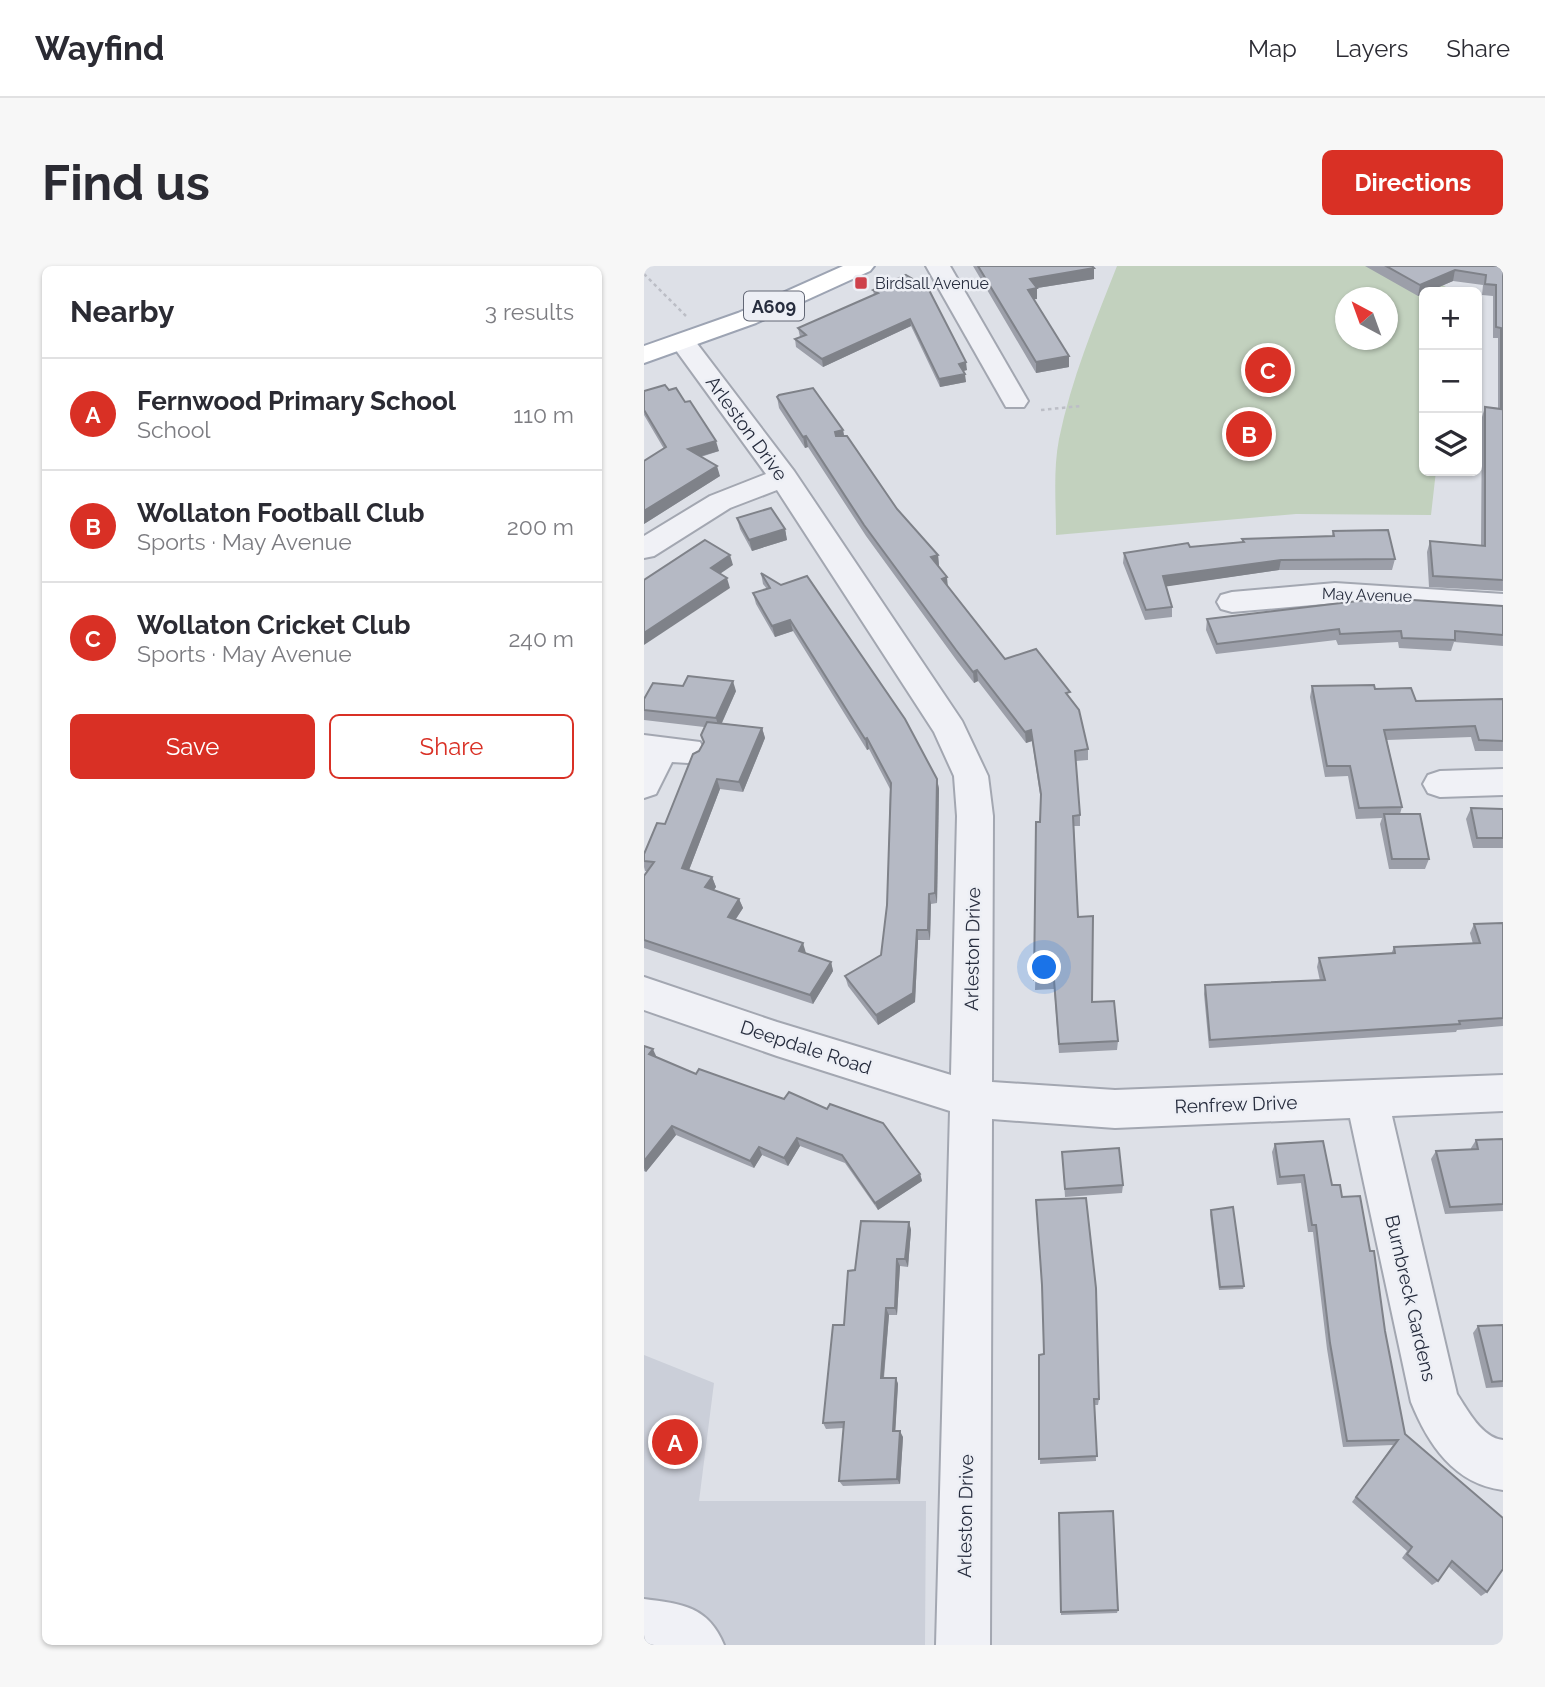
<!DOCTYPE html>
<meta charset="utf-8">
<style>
:root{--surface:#fff;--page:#f7f7f7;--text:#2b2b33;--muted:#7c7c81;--line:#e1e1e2;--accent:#d93025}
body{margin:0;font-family:Raleway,sans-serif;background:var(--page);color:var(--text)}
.controls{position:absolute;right:21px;top:21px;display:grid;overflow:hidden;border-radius:10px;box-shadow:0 2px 5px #0004}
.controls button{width:63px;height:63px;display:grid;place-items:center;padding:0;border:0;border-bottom:2px solid var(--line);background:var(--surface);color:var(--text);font:35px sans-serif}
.compass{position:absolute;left:691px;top:21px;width:63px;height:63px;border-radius:50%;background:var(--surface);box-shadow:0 2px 5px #0004;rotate:319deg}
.you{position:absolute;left:401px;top:702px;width:24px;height:24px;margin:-18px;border:5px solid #fff;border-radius:50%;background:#1a73e8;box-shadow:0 0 0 10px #1a73e833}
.badge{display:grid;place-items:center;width:46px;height:46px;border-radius:50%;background:var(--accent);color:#fff;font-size:23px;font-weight:700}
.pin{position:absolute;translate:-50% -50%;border:4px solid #fff;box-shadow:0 2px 7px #0006}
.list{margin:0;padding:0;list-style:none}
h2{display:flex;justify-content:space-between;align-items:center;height:91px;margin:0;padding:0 28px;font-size:30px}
h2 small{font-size:23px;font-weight:400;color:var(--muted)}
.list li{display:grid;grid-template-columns:46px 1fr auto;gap:21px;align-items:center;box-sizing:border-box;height:112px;padding:0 28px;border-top:2px solid var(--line)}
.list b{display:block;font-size:26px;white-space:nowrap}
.list p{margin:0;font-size:23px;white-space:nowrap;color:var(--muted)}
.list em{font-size:23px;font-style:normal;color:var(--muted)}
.actions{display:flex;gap:14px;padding:21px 28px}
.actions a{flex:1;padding:16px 0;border:2px solid var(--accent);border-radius:10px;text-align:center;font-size:24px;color:var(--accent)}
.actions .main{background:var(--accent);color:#fff}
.icon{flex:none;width:38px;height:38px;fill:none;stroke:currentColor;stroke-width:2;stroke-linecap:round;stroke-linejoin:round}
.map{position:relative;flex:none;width:859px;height:1379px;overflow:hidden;border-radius:10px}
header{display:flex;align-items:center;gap:42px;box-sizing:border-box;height:98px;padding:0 35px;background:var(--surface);border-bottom:2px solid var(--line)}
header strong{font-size:33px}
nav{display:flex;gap:38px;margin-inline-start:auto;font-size:24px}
.intro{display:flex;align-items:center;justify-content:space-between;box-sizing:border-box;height:168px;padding:0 42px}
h1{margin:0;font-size:49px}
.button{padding:18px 32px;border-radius:10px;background:var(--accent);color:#fff;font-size:24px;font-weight:700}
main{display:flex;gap:42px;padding:0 42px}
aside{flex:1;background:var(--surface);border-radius:10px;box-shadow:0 2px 5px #0004}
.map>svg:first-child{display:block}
.built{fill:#cbcfd9}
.green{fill:#c2d1be;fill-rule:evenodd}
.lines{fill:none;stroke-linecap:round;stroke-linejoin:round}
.minor-casing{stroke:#a3a7b1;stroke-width:4}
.major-casing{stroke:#9da4b3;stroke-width:4}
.path{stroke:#bcbec6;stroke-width:2.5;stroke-dasharray:3.5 3.5;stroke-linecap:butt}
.minor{fill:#f0f1f6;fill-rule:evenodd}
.major{fill:#fff;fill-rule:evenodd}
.wall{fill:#9c9fa9}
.shaded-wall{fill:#7f8289}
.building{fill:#b5b9c4;stroke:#7f8289;stroke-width:2}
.poi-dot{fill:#ce414b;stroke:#edeff5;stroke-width:2.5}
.labels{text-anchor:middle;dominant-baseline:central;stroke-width:5;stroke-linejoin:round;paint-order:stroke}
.far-poi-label{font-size:16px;fill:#272d3e;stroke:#edeff5;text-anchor:start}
.far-street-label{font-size:16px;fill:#272d3e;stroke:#edeff5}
.shield{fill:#edeff5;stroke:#626775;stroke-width:2}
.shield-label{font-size:18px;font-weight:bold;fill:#272d3e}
.street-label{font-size:19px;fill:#272d3e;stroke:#edeff5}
</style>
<header>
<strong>Wayfind</strong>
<nav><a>Map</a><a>Layers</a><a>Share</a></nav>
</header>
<div class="intro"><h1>Find us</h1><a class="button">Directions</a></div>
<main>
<aside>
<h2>Nearby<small>3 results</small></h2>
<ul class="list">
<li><span class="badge">A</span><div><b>Fernwood Primary School</b><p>School</p></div><em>110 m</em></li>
<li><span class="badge">B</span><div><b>Wollaton Football Club</b><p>Sports · May Avenue</p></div><em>200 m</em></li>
<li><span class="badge">C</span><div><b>Wollaton Cricket Club</b><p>Sports · May Avenue</p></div><em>240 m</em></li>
</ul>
<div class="actions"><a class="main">Save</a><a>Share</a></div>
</aside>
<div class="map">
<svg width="859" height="1379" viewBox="0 0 859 1379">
<rect width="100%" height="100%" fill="#dde0e7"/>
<path class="built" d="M0,1089L70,1117L55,1235H282L281,1379H0Z"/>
<path class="green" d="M473,0H787L786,10L809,26H780V205H792L787,249L652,248L412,269C412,237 409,204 415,173C427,114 451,56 473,0ZM702,32H744V74H702Z"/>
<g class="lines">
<g class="minor-casing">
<g id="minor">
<path d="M282,0H306L384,135L380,141H362Z"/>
<path d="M39,68L48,71L150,205L318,455L344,510L349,550L348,816L471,824L859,809V845L748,850L813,1128C824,1145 838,1172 859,1174V1224C810,1218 784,1178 767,1136L706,852L471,862L348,853L346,1379H292L306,845L133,790L0,744V711L133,756L307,809L313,550L310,510L290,466L133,224L86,242L10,290L0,292V270L66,230L122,208L26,76L30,71Z"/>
<path d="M691,317L859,328V348L691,337L588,346L577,343L573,336L577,329L588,326Z"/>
<path d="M0,469L56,476L61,485L56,494L44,497L28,496L12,528L0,532Z"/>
<path d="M859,503V529L796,531L784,527L779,518L784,509L796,505Z"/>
<path d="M0,1333C38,1338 64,1340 80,1379H0Z"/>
</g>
</g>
<g class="major-casing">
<path id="major" d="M199,0H230L226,5L112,57L0,97V80L94,47Z"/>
</g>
<g class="path">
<path d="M0,8L42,50"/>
<path d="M397,144L437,140"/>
</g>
<use href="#minor" class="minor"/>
<use href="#major" class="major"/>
</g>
<g class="wall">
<path d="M329,0H448L450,13L393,22V33H390L425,101L392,107Z"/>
<path d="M721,0H859V325L785,321L783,286L786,275L837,280L838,151L841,141L854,142V72H849V30L838,29L839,19L809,15L774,30Z"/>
<path d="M262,9L323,104L319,105L322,116L296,121L267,60L179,101L152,81L151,73L156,71L154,62L230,29L229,24Z"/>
<path d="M0,125L75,185L57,191L76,210L0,258V195L20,183L0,149Z"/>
<path d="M133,131L199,164L200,170L253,243L294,289L295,300L304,321L361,393L426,432L444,483V494L432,495L436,549V560H430L434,651L448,736L474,775L473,784L415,787L410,723L391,724L397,535L388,475L382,477L334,415L330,417L313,395L222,270L164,181L161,182L135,142Z"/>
<path d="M93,252L141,263L143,274L108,285L96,263Z"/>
<path d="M689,265L751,293L748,304H635L522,320L528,341V351L501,354L479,297L480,287L598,276V273L688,270Z"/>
<path d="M117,307L293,513L295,523L293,637L287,638L286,674H274L271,736L234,759L204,720L201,710L237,689L243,639L246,523L225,483L223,484L149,365L131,371L112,338L109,327L123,323L119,318Z"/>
<path d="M859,340V380L810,376L807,385L755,382L754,376L694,379L692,374L572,388L562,364L563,353Z"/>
<path d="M668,420L731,423L772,435L859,433V485H831L827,471L743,474L758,541L756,548L785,593L781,603H745L736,558L738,552L712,553L704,510L681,511L666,431Z"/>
<path d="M92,425L78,457L118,462L121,472L99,526L76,523L45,604L68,611L72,621L69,624L95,633L99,642L92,653L162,687L187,696L189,705L169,738L0,682V610L4,605H1L0,601V588L21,558L60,476V461L0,454V433Z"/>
<path d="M827,542L859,543V582H829L822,553Z"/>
<path d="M859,657V760L813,764L812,766L565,782L560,728L561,719L676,715L673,701L675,692L747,688L750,681L829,678L826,667L830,658Z"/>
<path d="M0,780L13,792L276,908L278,915L234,944L201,897L156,880L144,900L118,889L110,902L32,869L2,906L0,905Z"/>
<path d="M859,873V945L801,948L787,893L792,885L827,884V882L832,874Z"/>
<path d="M631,878L688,919L698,931L741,1065L761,1168L843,1326L837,1330L804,1300L794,1315L788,1319L758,1292L763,1285L708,1236L749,1179L699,1181L683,1083L669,966H664L657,917L633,919L628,886Z"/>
<path d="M418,886L479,919L478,927L421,931Z"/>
<path d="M567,944L600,1020L599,1023L575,1024L566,948Z"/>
<path d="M265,956L267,964L264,1001L256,1000L253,1049H245L240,1112H252L254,1118L251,1165L259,1171L256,1218L199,1220L195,1215L200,1162L182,1163L179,1157L211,1004Z"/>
<path d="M398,1021L455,1133L454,1139H450L452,1195L396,1198L400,1088Z"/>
<path d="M859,1059V1121L842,1122L829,1067L834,1060Z"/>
<path d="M474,1344L473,1347L417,1349V1346Z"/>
</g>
<g class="shaded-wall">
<path d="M450,2V13L387,23L386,13Z"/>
<path d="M811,4L809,15L774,30L776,19Z"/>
<path d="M393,22V33L384,34V24Z"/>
<path d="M266,53L267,60L179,101L178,93Z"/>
<path d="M425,90V101L392,107V96Z"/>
<path d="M322,96L323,104L316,106L315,98Z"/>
<path d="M321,108L322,116L296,121L295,113Z"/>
<path d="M199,164L201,175L193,177L191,166Z"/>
<path d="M162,170L164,181L161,182L159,171Z"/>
<path d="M72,175L75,185L47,193L44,183Z"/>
<path d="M73,200L76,210L0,258V245Z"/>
<path d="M141,263L143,274L108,285L105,274Z"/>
<path d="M86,289L89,299L70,312L67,302Z"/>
<path d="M294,289L295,300L289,302L287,291Z"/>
<path d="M637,294L635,304L519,321V310Z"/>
<path d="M303,311L304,322L298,313Z"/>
<path d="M83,312L86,322L0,379V367Z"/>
<path d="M146,354L149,365L131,371L128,360Z"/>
<path d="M333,404L334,415L330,417L329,406Z"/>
<path d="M89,415L92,425L75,463L72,452Z"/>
<path d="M118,462L121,472L99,526L95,516Z"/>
<path d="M387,464L388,475L382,477L381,466Z"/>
<path d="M223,472L225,483L223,484L221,473Z"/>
<path d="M73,513L76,523L42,612L38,602Z"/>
<path d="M293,513L295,523L293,637L291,627Z"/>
<path d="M68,611L72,621L65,631L61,621Z"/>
<path d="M285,628L287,638L286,674L284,664Z"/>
<path d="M95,633L99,642L87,660L84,651Z"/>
<path d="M273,664L274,674L271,736L234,759L232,749Z"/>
<path d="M159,677L162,687L158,694L155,685Z"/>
<path d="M187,696L189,705L169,738L166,729Z"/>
<path d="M9,783L13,792L5,788Z"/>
<path d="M28,860L32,869L2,906L0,902V895Z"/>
<path d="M153,872L156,880L144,900L140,892Z"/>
<path d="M115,881L118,889L110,902L106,895Z"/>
<path d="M276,908L278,915L234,944L231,937Z"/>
<path d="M265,956L267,964L264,1001L261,993Z"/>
<path d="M253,993L256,1000L253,1049L251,1042Z"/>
<path d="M242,1042L245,1049L239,1118L237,1112Z"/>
<path d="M252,1112L254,1118L251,1171L249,1165Z"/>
<path d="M256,1165L259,1171L256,1218L253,1213Z"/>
</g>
<g class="building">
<path d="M334,0H448L450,2L386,13L393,22L384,24L425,90L392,96Z"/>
<path d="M742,0H859V314L789,310L786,275L841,280V141L857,143V62L852,61V19L841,18L842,9L811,4L776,19Z"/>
<path d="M262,9L284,22L322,96L315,98L321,108L295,113L266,53L178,93L151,73L162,69L154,62L234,27L229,24Z"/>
<path d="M21,119L25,124L32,122L41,136L46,135L72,175L44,183L73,200L0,245V195L22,181L0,144V125Z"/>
<path d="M169,122L199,164L191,166L192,170H203L253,243L294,289L287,291L303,311L298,313L361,393L392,383L426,426L422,427L435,444L444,483L431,485L436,549L429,550L434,651L449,650L448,736L470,735L474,775L415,778L410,714H390L392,556H396L397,528L387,464L381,466L333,404L329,406L312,384L220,259L162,170L159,171L133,131L135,129Z"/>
<path d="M127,242L141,263L105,274L93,252Z"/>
<path d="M744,264L751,293L637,294L519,310L528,341L502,344L480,287L544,277L546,281L600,276L598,273L690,270L689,265Z"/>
<path d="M61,274L86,289L67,302L83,312L0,367V314Z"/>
<path d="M117,307L137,319L163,310L261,453L293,513L291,627L285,628L284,664H273L269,727L232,749L201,710L237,689L243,639L247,517L223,472L221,473L146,354L128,360L109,327L126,322Z"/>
<path d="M739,332L859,340V369L811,365V374L758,372L757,365L696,368L695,363L573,378L563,353Z"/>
<path d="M44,410L89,415L72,452L0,444V433L9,417L39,420Z"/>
<path d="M730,419L731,423L767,422L772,435L859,433V475L835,474L831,460L740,464L758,541L715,542L706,500H683L668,420Z"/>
<path d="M63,456L118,462L95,516L73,513L38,602L68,611L61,621L95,633L84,651L159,677L155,685L187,696L166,729L0,674V610L10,596L0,595V588L13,557L21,558L49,488L55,485L60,476L57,469Z"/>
<path d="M827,542L859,543V572H833Z"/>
<path d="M740,548H776L785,593H748Z"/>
<path d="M859,657V752L815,755L816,758L566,774L561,719L681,714L675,692L751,687L750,681L836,677L830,658Z"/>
<path d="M0,780L9,783L5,788L52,808L55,803L140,833L145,826L183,843L186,838L239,857L276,908L231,937L198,889L153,872L140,892L115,881L106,895L28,860L0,895Z"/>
<path d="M859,873V938L806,941L792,885L834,883L832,874Z"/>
<path d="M679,875L688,919H696L698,931L716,930L726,985H730L741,1065L761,1168L859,1252V1303L843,1326L808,1295L794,1315L763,1288L768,1281L712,1231L754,1174L703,1175L686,1077L672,959H668L660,909L636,911L631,878Z"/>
<path d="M475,882L479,919L421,923L418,886Z"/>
<path d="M442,932L452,1022L455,1133H450L453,1190L395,1193V1089L400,1088L398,1019L392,934Z"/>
<path d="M589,941L600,1020L576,1021L567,944Z"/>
<path d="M217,955L265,956L261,993H253L251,1042H242L237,1112H252L249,1165H256L253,1213L195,1215L200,1156L179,1157L189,1059H200L204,1005L211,1004Z"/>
<path d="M859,1059V1115L848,1116L834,1060Z"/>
<path d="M469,1245L474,1344L417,1346L415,1247Z"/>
</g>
<rect class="poi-dot" x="210" y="10" width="14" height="14" rx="3.5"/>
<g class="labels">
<g class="far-poi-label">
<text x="231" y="17">Birdsall Avenue</text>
</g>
<g class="far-street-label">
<text transform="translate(723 329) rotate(2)">May Avenue</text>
</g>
<rect class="shield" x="100" y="25.5" width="60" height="29" rx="5"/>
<g class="shield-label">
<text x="130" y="40">A609</text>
</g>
<g class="street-label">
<text transform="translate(103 162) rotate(54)">Arleston Drive</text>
<text transform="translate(328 683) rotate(-89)">Arleston Drive</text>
<text transform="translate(162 781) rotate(18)">Deepdale Road</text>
<text transform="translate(592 838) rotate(-2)">Renfrew Drive</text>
<text transform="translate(767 1032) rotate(77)">Burnbreck Gardens</text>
<text transform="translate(321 1250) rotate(-89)">Arleston Drive</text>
</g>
</g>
</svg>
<div class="controls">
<button>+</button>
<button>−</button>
<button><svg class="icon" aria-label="layers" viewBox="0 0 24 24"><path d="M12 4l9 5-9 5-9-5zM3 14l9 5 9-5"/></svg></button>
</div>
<svg class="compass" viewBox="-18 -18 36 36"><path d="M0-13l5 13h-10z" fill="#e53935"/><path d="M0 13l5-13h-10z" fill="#7c7c81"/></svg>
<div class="you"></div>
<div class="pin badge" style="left:31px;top:1176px">A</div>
<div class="pin badge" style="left:605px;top:168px">B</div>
<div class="pin badge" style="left:624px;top:104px">C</div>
</div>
</main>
